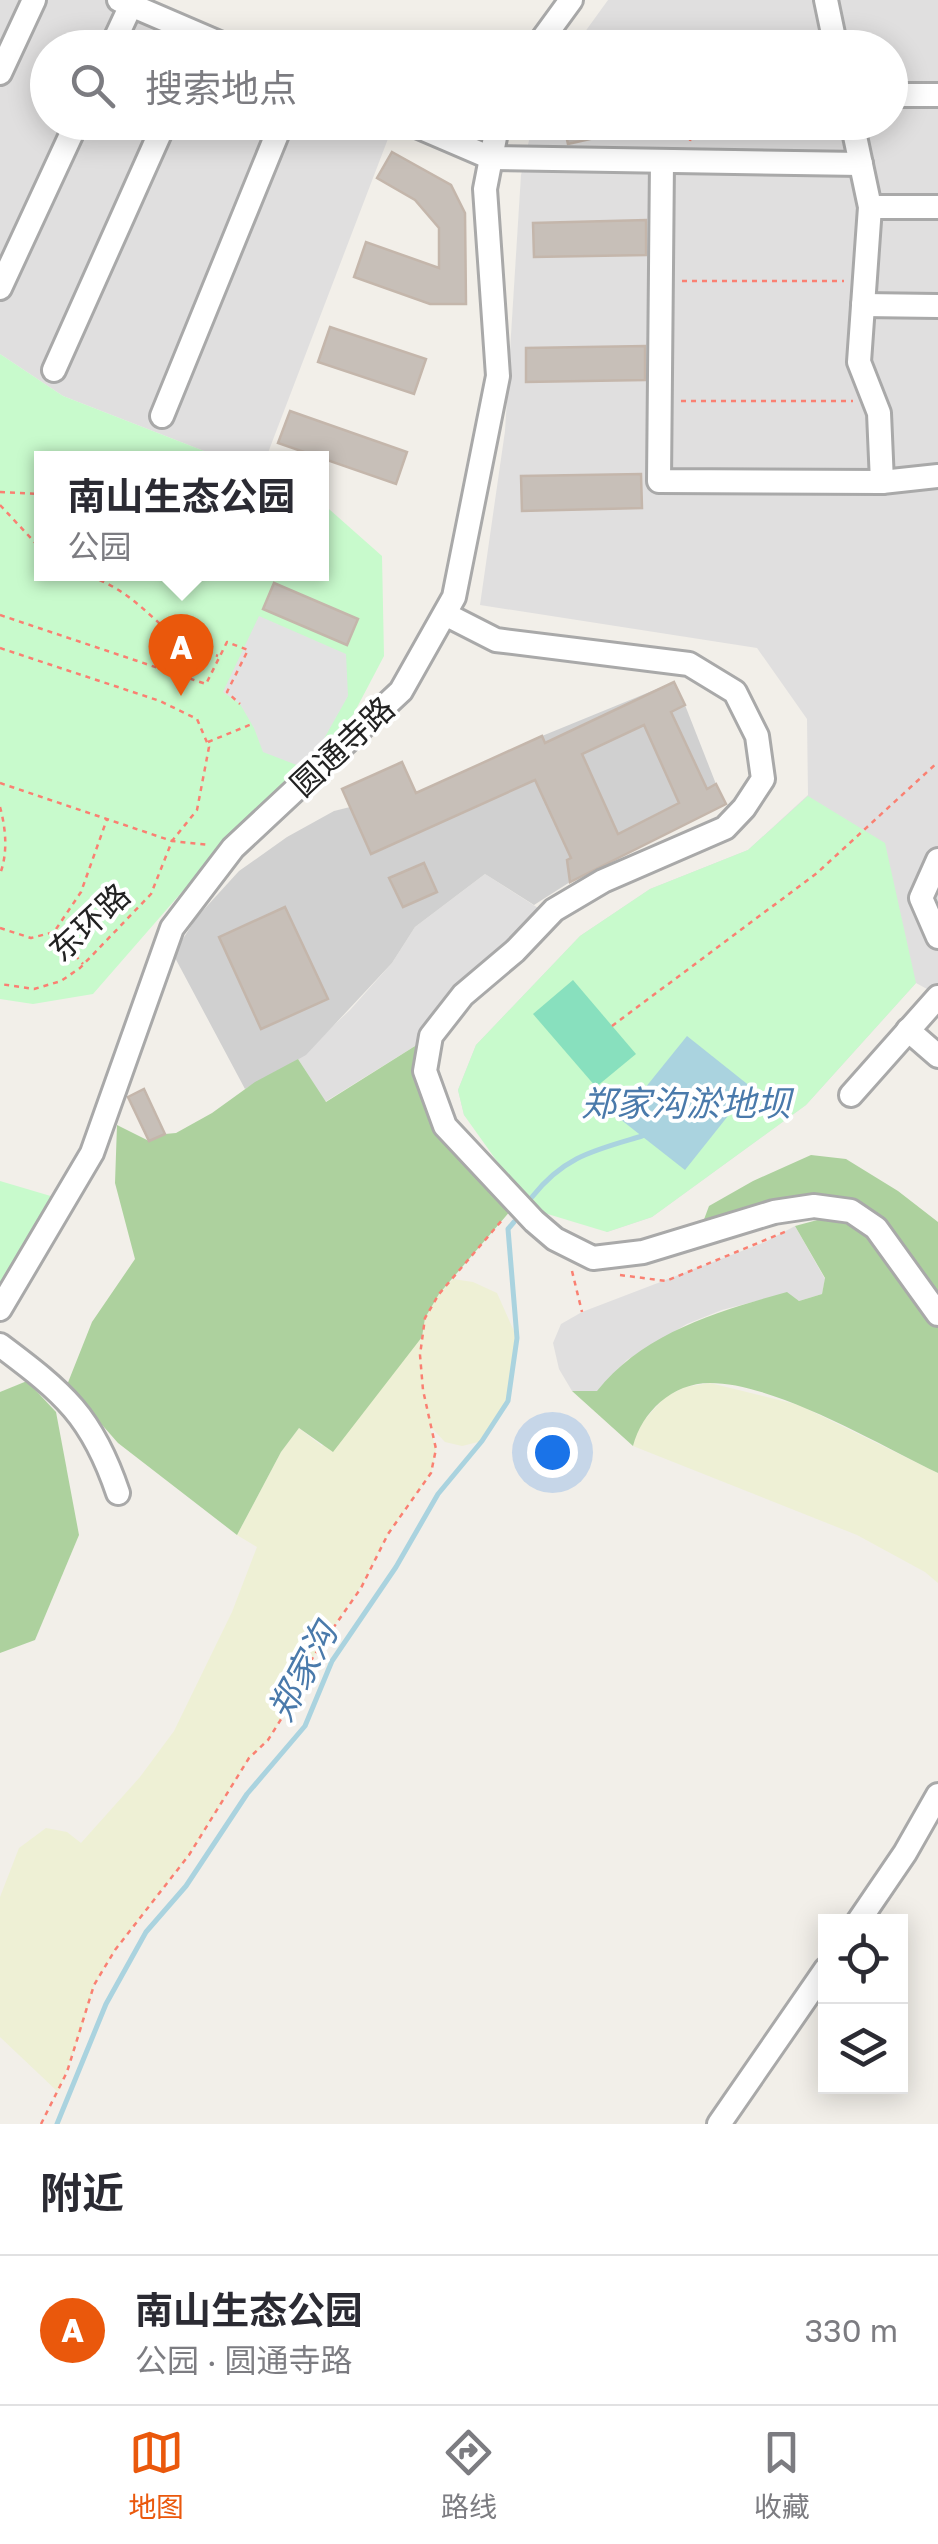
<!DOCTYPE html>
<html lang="zh">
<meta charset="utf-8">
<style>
:root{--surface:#fff;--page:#f7f7f7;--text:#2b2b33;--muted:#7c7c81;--line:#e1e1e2;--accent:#ea580c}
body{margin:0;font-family:"Golos Text","Noto Sans SC",sans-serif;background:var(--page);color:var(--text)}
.controls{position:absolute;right:30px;bottom:30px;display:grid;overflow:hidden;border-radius:0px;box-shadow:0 5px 25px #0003}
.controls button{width:90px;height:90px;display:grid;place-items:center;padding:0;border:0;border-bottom:2px solid var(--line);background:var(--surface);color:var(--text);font:50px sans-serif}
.you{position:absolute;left:552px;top:1452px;width:35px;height:35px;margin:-25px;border:8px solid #fff;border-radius:50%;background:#1a73e8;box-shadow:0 0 0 15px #1a73e833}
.badge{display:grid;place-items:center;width:65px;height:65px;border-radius:50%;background:var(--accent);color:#fff;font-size:32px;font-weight:700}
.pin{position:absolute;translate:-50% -82px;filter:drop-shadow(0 2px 5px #0008)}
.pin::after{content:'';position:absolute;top:52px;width:35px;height:30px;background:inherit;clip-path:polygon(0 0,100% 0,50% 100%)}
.popup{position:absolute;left:34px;top:451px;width:295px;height:130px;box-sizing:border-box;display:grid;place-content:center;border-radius:0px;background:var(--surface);filter:drop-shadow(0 2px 8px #0005);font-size:32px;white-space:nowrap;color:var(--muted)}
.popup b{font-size:38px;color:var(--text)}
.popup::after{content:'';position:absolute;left:50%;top:100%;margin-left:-20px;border:20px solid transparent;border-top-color:var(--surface)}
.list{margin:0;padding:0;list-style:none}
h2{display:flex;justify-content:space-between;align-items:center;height:130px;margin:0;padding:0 40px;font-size:42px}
h2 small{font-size:32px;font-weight:400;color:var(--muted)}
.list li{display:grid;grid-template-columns:65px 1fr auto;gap:30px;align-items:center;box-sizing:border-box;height:150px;padding:0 40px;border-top:2px solid var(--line)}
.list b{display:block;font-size:38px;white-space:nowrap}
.list p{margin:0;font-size:32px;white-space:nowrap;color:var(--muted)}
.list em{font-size:32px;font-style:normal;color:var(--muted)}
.icon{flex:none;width:55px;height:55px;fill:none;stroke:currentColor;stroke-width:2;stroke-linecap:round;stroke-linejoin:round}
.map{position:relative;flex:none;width:938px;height:2124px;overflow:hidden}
.search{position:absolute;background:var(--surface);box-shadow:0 5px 25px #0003;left:30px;right:30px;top:30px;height:110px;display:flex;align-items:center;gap:25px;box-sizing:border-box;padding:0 35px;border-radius:55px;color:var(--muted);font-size:38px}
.sheet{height:280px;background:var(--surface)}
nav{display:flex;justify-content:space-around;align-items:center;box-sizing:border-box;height:140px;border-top:2px solid var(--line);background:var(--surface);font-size:28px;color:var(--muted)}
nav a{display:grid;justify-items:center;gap:5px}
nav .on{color:var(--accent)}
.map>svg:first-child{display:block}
.residential{fill:#e0dfdf}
.religious{fill:#d0d0d0;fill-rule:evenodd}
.farmland{fill:#eef0d5}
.forest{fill:#add19e}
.park{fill:#c8facc}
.pitch{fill:#88e0be}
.parking{fill:#e2e2e2}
.water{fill:#aad3df}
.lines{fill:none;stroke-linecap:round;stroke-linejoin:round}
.stream{stroke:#aad3df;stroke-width:5}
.building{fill:#c7bfb8;stroke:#c4b6ab;stroke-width:2.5;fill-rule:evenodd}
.minor-casing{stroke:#a9a9a9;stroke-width:28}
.path{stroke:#fa8072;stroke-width:2.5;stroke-dasharray:5 5;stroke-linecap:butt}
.minor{stroke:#fff;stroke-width:22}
.labels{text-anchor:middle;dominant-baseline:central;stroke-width:8;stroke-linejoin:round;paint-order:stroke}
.street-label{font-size:32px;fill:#222;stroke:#fff}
.water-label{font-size:35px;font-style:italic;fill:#4a7aab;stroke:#fff}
</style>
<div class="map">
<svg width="938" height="2124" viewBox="0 0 938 2124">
<rect width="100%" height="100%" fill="#f2efe9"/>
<g class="residential">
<path d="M0,0H119L231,47L48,48V122L394,123L266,458H222L63,396L0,354Z"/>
<path d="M608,0H938V995L916,983L806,1105L652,1217L607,1232L464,1115L458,1090L476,1045L580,936L650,889L748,850L808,795L807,719L757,648L480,605L505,431L521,175L533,123L890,122V48L574,47Z"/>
<path d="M485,874L549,915L431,1036L325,1102L298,1059L350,1010L392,963L415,927Z"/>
<path d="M795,1226L825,1279L822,1294L799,1301L787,1293L722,1310L687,1324L627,1360L597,1392L572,1391L559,1369L553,1343L561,1324L582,1312L765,1242Z"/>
</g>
<path class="religious" d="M674,682L565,734L575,757L685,705L716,784L567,860L570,882L534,905L485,874L415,927L392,963L306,1055L245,1089L173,954L197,917L239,871L287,837L334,811L350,807L371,853L542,736ZM541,792L609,816L561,837ZM285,907L327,999L261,1029L219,938Z"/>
<g class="farmland">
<path d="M453,1279L473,1282L497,1293L517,1338L508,1401L482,1441L462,1446L445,1442L429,1425L436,1449L431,1473L388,1534L363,1583L313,1657L290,1705L268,1740L249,1759L189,1855L115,1950L94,1985L82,2029L58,2092L0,2037V1897L19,1848L46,1828L67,1832L81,1843L140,1777L174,1731L232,1612L257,1547L237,1535L281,1452L299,1428L322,1446L422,1337L425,1318L439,1294Z"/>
<path d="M710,1383L799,1405L938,1473V1583L925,1572L857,1535L633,1446L637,1428L665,1397L685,1387Z"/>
</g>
<g class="forest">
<path d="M431,1036L445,1126L517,1203L439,1294L425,1318L422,1337L333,1452L299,1428L281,1452L237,1535L118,1443L67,1385L92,1322L135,1259L115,1183L117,1125L149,1141L165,1134L176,1133L212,1113L255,1082L298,1059L326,1102Z"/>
<path d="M811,1155L846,1159L898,1191L938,1222V1473C878,1444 775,1383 710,1383C672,1383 642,1412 633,1446L572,1391H597C643,1333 718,1311 787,1292L799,1301L822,1294L825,1278L795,1226L851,1211L699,1233L709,1206L753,1181Z"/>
<path d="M27,1381L56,1412L79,1535L35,1640L0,1653V1392Z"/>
</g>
<g class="park">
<path d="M0,354L63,396L222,458H41V574H321V502L382,556L384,656L342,736L181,893L93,994L33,1004L0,999Z"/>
<path d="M808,796L885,843L916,983L806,1105L652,1217L607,1232L531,1209L464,1115L458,1090L476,1045L580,936L650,889L748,850Z"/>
<path d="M0,1181L54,1197L0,1286Z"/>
</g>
<path class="pitch" d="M573,980L636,1054L596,1087L533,1014Z"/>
<path class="parking" d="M259,616L346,654L348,696L307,769L263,752L254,728L240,704L223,692Z"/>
<path class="water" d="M687,1036L751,1087L685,1170L620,1119Z"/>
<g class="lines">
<g class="stream">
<path d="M532,1197C564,1156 595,1150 642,1136"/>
<path d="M57,2124L106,2004L146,1932L186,1886L247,1794L305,1726L332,1661L396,1567L438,1494L482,1441L508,1401L517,1338L508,1229L514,1222"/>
</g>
</g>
<g class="building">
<path d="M563,122H639V128L568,144Z"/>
<path d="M392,152L451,185L465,213L466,304H430L354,277L366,242L439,268V228L415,200L377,178Z"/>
<path d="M646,220V255L534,257L533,223Z"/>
<path d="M330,327L426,359L414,394L318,362Z"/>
<path d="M645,346V380L526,382V348Z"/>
<path d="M290,411L407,452L396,484L278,443Z"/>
<path d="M641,474L642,508L522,511L521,476Z"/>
<path d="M274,583L358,619L347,645L263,609Z"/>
<path d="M674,682L685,705L671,712L707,789L716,784L726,804L570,882L567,860L571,858L535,780L371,854L342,789L402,762L416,793L542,736L545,743ZM644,725L679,803L618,834L582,754Z"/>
<path d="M424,863L437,892L403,907L389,878Z"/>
<path d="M285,907L328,999L261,1029L219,937Z"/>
<path d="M144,1089L165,1134L149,1141L128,1097Z"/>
</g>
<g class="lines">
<g class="minor-casing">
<g id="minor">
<path d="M119,0L231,48"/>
<path d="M826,0L836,48"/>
<path d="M111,48L131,5"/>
<path d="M536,48L571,0"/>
<path d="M0,73L34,0"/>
<path d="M890,95H938"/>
<path d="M407,122L491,158L861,164"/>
<path d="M852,122L870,207L859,362L879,413L882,482"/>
<path d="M662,161L659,481L882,482L938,476"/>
<path d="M870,207H938"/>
<path d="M0,288L77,122"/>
<path d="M863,305L938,306"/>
<path d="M54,370L165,122"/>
<path d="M162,416L282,122"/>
<path d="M445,614L496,640L689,664L735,692L757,736L763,779L744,808L725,828L603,881L554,910L515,951L463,995L431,1036L425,1071L445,1126L534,1221L555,1239L593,1258L643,1252L774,1212L814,1206L851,1211L876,1228L938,1314"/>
<path d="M938,860L921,898L938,937"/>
<path d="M908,1030L938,1056"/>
<path d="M851,1095L938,997"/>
<path d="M0,1309L92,1153L172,928L233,848L401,691L454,597L498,376L485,189L498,122"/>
<path d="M0,1345C64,1393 92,1416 118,1493"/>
<path d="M858,1922L905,1853L938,1795"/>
<path d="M719,2124L826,1969"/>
</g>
</g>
<g class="path">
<path d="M707,48V45L814,43"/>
<path d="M690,141L694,122"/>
<path d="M682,281H844"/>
<path d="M681,401H853"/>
<path d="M0,492L41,494"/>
<path d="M0,505L41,549"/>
<path d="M61,574L64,577L93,578"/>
<path d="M95,574L94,578C130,591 151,618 180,641C191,648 206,652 218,656"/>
<path d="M0,615L206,684L227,642L248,650L227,692L240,704"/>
<path d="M0,648L160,701L197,719L209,747L197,810L172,841L151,894L80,968L61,981L34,989L0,984"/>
<path d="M208,742L252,724"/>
<path d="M0,783L172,841L209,845"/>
<path d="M0,807C6,829 8,853 0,874"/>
<path d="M0,928L31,938L54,932L81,892L107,819"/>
<path d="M55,933L83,964"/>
<path d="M612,1026L817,873L938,762"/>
<path d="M572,1271L582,1312"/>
<path d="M620,1275L666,1281L787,1231"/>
<path d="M41,2124L67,2072L94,1985L115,1950L189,1855L249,1758L268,1740L290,1705L313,1657L361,1588L388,1534L431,1473L436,1449L423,1390L420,1355L425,1318L439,1294L503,1219"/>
</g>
<use href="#minor" class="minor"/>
</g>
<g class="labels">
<g class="street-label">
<text transform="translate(342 746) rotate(-43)">圆通寺路</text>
<text transform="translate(89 922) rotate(-43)">东环路</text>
</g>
<g class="water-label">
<text x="686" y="1103">郑家沟淤地坝</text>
<text transform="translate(302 1671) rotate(-62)">郑家沟</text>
</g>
</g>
</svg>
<div class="controls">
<button><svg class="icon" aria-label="locate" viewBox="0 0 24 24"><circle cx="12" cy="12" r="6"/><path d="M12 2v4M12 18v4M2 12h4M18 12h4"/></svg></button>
<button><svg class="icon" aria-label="layers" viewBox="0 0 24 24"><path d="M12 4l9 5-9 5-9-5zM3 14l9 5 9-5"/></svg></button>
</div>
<div class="you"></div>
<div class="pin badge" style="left:181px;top:696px">A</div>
<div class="popup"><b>南山生态公园</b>公园</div>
<div class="search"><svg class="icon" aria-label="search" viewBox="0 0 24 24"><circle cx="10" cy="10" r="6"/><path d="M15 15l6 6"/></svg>搜索地点</div>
</div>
<section class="sheet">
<h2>附近<small></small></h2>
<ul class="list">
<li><span class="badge">A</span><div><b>南山生态公园</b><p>公园 · 圆通寺路</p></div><em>330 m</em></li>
</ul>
</section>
<nav>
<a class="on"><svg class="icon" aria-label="map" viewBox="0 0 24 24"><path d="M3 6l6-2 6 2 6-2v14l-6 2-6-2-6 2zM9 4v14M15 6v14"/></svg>地图</a>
<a><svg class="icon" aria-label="directions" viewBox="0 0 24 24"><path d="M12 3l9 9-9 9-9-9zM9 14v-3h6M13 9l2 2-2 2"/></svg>路线</a>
<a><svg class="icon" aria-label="saved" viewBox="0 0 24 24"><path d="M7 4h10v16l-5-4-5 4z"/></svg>收藏</a>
</nav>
